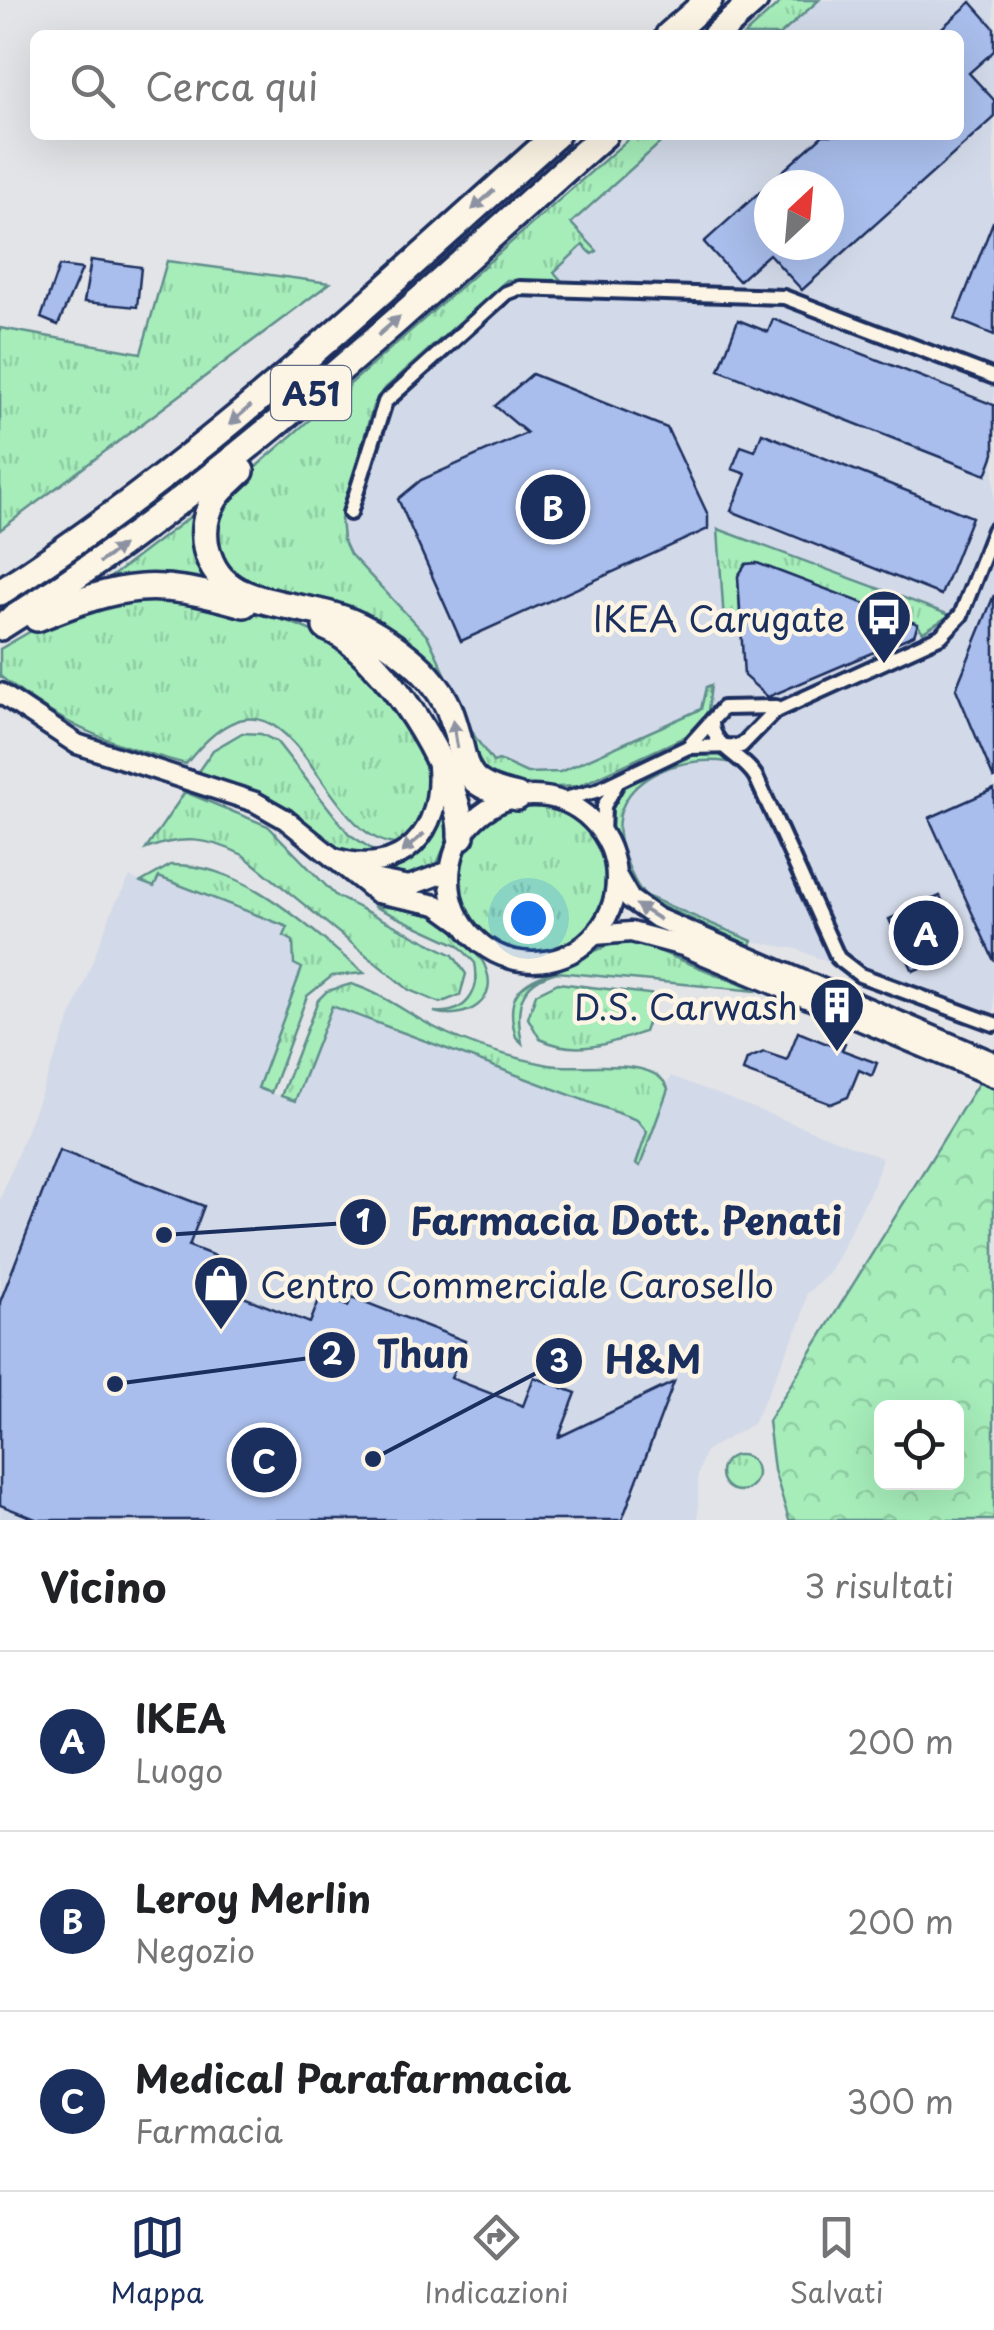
<!DOCTYPE html>
<html lang="it">
<style>
:root{--surface:#fff;--page:#f2f2f2;--text:#202124;--muted:#757577;--line:#e0e0e0;--accent:#1b2f5e}
body{margin:0;font-family:"Playpen Sans",sans-serif;background:var(--page);color:var(--text)}
.controls{position:absolute;right:30px;bottom:30px;display:grid;overflow:hidden;border-radius:15px;box-shadow:0 10px 40px #0002}
.controls button{width:90px;height:90px;display:grid;place-items:center;padding:0;border:0;border-bottom:2px solid var(--line);background:var(--surface);color:var(--text);font:50px sans-serif}
.compass{position:absolute;left:754px;top:170px;width:90px;height:90px;border-radius:50%;background:var(--surface);box-shadow:0 10px 40px #0002;rotate:26deg}
.you{position:absolute;left:528px;top:918px;width:35px;height:35px;margin:-25px;border:8px solid #fff;border-radius:50%;background:#1a73e8;box-shadow:0 0 0 15px #1a73e833}
.badge{display:grid;place-items:center;width:65px;height:65px;border-radius:50%;background:var(--accent);color:#fff;font-size:32px;font-weight:700}
.pin{position:absolute;translate:-50% -50%;border:5px solid #fff;box-shadow:0 2px 10px #0006}
.list{margin:0;padding:0;list-style:none}
h2{display:flex;justify-content:space-between;align-items:center;height:130px;margin:0;padding:0 40px;font-size:42px}
h2 small{font-size:32px;font-weight:400;color:var(--muted)}
.list li{display:grid;grid-template-columns:65px 1fr auto;gap:30px;align-items:center;box-sizing:border-box;height:180px;padding:0 40px;border-top:2px solid var(--line)}
.list b{display:block;font-size:38px;white-space:nowrap}
.list p{margin:0;font-size:32px;white-space:nowrap;color:var(--muted)}
.list em{font-size:32px;font-style:normal;color:var(--muted)}
.icon{flex:none;width:55px;height:55px;fill:none;stroke:currentColor;stroke-width:2;stroke-linecap:round;stroke-linejoin:round}
.map{position:relative;flex:none;width:994px;height:1520px;overflow:hidden}
.search{position:absolute;background:var(--surface);box-shadow:0 10px 40px #0002;left:30px;right:30px;top:30px;height:110px;display:flex;align-items:center;gap:25px;box-sizing:border-box;padding:0 35px;border-radius:15px;color:var(--muted);font-size:38px}
.sheet{height:670px;background:var(--surface)}
nav{display:flex;justify-content:space-around;align-items:center;box-sizing:border-box;height:140px;border-top:2px solid var(--line);background:var(--surface);font-size:28px;color:var(--muted)}
nav a{display:grid;justify-items:center;gap:5px}
nav .on{color:var(--accent)}
.map>svg:first-child{display:block}
.built{fill:#d2d9e8;fill-rule:evenodd}
.grass{fill:url(#grass-tufts);stroke:#608e8c;stroke-width:2.5}
.park{fill:url(#park-crowns);stroke:#608e8c;stroke-width:2.5;fill-rule:evenodd}
.building{fill:#a9beec;stroke:#1b2f5e;stroke-width:2.5;fill-rule:evenodd}
.lines{fill:none;stroke-linecap:round;stroke-linejoin:round}
.street-casing{stroke:#1b2f5e;stroke-width:20}
.secondary-casing{stroke:#1b2f5e;stroke-width:25}
.highway-casing{stroke:#1b2f5e;stroke-width:32}
.street{stroke:#fcf5e5;stroke-width:12}
.secondary{stroke:#fcf5e5;stroke-width:18}
.highway{stroke:#fcf5e5;stroke-width:25}
.oneway{fill:#8c92a2}
.labels{text-anchor:middle;dominant-baseline:central;stroke-width:9;stroke-linejoin:round;paint-order:stroke}
.shield{fill:#fcf5e5;stroke:#5e6a86;stroke-width:2.5}
.shield-label{font-size:32px;font-weight:bold;fill:#1b2f5e}
.poi-label{font-size:35px;fill:#1b2f5e;stroke:#fcf5e5;text-anchor:end}
.leader{fill:none;stroke:#1b2f5e;stroke-width:4}
.callout-dot{fill:#1b2f5e;stroke:#fcf5e5;stroke-width:4}
.mark-label{font-size:30px;text-anchor:middle;font-weight:bold;fill:#fff}
.callout-label{font-size:38px;text-anchor:middle;font-weight:bold;fill:#1b2f5e;stroke:#fcf5e5;stroke-width:9;stroke-linejoin:round;paint-order:stroke}
</style>
<div class="map">
<svg width="994" height="1520" viewBox="0 0 994 1520">
<defs>
<pattern id="grass-tufts" width="24" height="20" patternUnits="userSpaceOnUse" patternTransform="scale(2.5)"><rect width="24" height="20" fill="#a6edba"/><path d="M3 7l-1-3M5 7V3M7 7l1-3M15 17l-1-3M17 17v-4M19 17l1-3" fill="none" stroke="#8ecca2"/></pattern>
<pattern id="park-crowns" width="20" height="18" patternUnits="userSpaceOnUse" patternTransform="scale(2.5)"><rect width="20" height="18" fill="#a6edba"/><path d="M2 6a3 3 0 1 1 6 0M12 15a3 3 0 1 1 6 0" fill="none" stroke="#8ecca2"/></pattern>
</defs>
<rect width="100%" height="100%" fill="#e3e4e7"/>
<filter id="ink" filterUnits="userSpaceOnUse"><feTurbulence type="fractalNoise" baseFrequency=".01" numOctaves="2"/><feDisplacementMap in="SourceGraphic" scale="20" xChannelSelector="R" yChannelSelector="G"/><feConvolveMatrix kernelMatrix="1 2 1 2 8 2 1 2 1" color-interpolation-filters="sRGB"/></filter>
<g filter="url(#ink)">
<g class="built">
<path d="M819,0H994V1028L950,1016L797,949L752,941L646,896L637,887L617,836L560,772L527,773L500,760L493,762L475,737L440,659L407,614L350,554L343,539L341,519L373,406L382,391L508,280H559L553,272L584,245L596,251L570,223L669,135H959V35H780ZM769,185H829V245H769Z"/>
<path d="M130,877L153,887L158,877L288,926L302,968L258,1087L271,1093L295,1101L332,1006L649,1121L671,1076L882,1158L874,1184L830,1272L806,1294L802,1319L753,1424L705,1451L698,1475V1520H0V1199L114,906Z"/>
</g>
<g class="grass">
<path d="M783,0H819L780,35H744Z"/>
<path d="M633,135H669L571,223L597,251L592,254L583,245L554,272L561,280H507L382,391L373,406L341,519L343,539L350,554L428,637L475,737L493,762L499,760L527,773L560,772L701,709L706,687L711,685L708,711L693,733L579,786L512,789L486,781L434,675L249,590L215,557L212,541L224,495Z"/>
<path d="M167,261L330,283L0,530V328L141,353Z"/>
<path d="M199,510L219,589L107,580Z"/>
<path d="M718,529L950,615L923,632L917,624L756,563L746,564L738,576L740,617L724,622Z"/>
<path d="M144,590C225,605 316,613 376,676C391,691 401,716 411,735C440,785 437,799 404,844C318,853 295,624 186,764C111,744 62,727 0,676V649L59,615Z"/>
<path d="M242,733L261,734L277,742L349,834L382,856L340,850L269,799L197,773L213,750Z"/>
<path d="M708,750L744,766C686,747 595,781 624,855C630,870 634,885 646,896L752,941L750,945L637,895L622,872L608,825L615,794L629,781Z"/>
<path d="M185,792L268,826L336,896L453,955L466,974L460,995L440,1003L409,990L243,855C209,838 181,835 146,849Z"/>
<path d="M446,796L453,827L436,866L420,878L404,882L365,871L440,817Z"/>
<circle cx="532" cy="878" r="73"/>
<path d="M171,865C246,863 309,929 364,973L332,976L307,996L271,1093L258,1088L302,968L294,964L293,941L284,936L288,927L159,877L154,887L141,882Z"/>
<path d="M373,906C393,909 418,906 435,915C443,920 481,956 484,964C502,1001 466,1021 434,1012C465,1015 481,993 475,963L458,945Z"/>
<path d="M632,940L757,991L557,972C518,982 515,1008 522,1043L516,1037C501,986 529,982 567,965C591,954 605,943 632,940Z"/>
<path d="M558,983L657,995L644,1032C608,1044 577,1056 540,1039L528,1018L536,994Z"/>
<path d="M351,984C385,994 414,1019 446,1033C479,1049 514,1058 549,1065C581,1071 656,1054 668,1089L640,1166L636,1164L647,1132L637,1120L332,1006L295,1101L281,1096L318,1000L327,991Z"/>
<circle cx="739" cy="1473" r="18"/>
</g>
<path class="park" d="M979,1082L994,1088V1520H789L774,1470L768,1421ZM882,1408H956V1482H882Z"/>
<g class="building">
<path d="M971,2L994,28V51L969,73L994,100V118L802,290L769,254L739,281L704,242L823,135H959V35H934ZM769,185H829V245H769Z"/>
<path d="M993,222H994V335L955,319Z"/>
<path d="M91,260L141,267L137,307L84,302Z"/>
<path d="M59,266L82,269L58,325L41,318Z"/>
<path d="M773,319L994,405V454L986,475L719,370L738,320L768,332Z"/>
<path d="M532,374L667,428L708,515V529L461,641L398,499L421,480L527,433L495,406Z"/>
<path d="M762,433L972,517L941,595L731,511L746,474L732,469L741,446L755,451Z"/>
<path d="M757,563L918,624L914,635L768,697L744,676L738,576L746,564Z"/>
<path d="M994,595V779L956,689Z"/>
<path d="M994,789V961L929,818Z"/>
<path d="M940,896L964,948L913,971L889,919Z"/>
<path d="M798,1032L830,1045L833,1039L845,1043L842,1050L877,1063L872,1076L859,1070L848,1097L831,1104L743,1071L747,1059L764,1052L787,1060Z"/>
<path d="M59,1150L204,1206L189,1246L238,1265L228,1291L310,1323L321,1295L348,1306L352,1297L465,1341L451,1378L523,1406L534,1377L576,1393L559,1437L674,1382L622,1520H38L0,1505V1302Z"/>
</g>
<g class="lines">
<g class="street-casing">
<g id="street">
<path d="M350,513L385,402L506,293L519,288L784,297L994,377"/>
<path d="M712,723C712,747 744,756 756,777L838,958L860,975L994,1024"/>
<path d="M688,747L741,746L774,712L941,636L961,615L994,530"/>
<path d="M560,800L596,791L688,747L723,708L776,707"/>
<path d="M603,834L604,806L618,781"/>
</g>
</g>
<g class="secondary-casing">
<g id="secondary">
<path d="M0,693L77,744L255,802L285,819L377,893L437,905L462,923"/>
<circle cx="533" cy="879" r="83"/>
<path d="M335,858C402,878 443,832 437,767"/>
<path d="M368,878L409,886L449,871"/>
<path d="M618,878L630,899L657,918L994,1062"/>
<path d="M595,935L631,932L683,946L994,1077"/>
</g>
</g>
<g class="highway-casing">
<g id="highway">
<path d="M669,35L709,0"/>
<path d="M716,35L755,0"/>
<path d="M241,471C232,480 221,488 215,498C195,529 205,574 238,591C268,605 303,607 334,616C362,624 385,639 407,657C426,672 445,694 452,717C469,766 455,783 517,797"/>
<path d="M0,592C203,463 377,294 556,135"/>
<path d="M37,618C123,583 154,578 244,604"/>
<path d="M0,627C220,488 410,308 604,135"/>
<path d="M326,627C381,648 463,778 461,836"/>
</g>
</g>
<use href="#street" class="street"/>
<use href="#secondary" class="secondary"/>
<use href="#highway" class="highway"/>
</g>
<defs><path id="oneway-solid" d="M-6-.8H1V-3.2L6.5 0L1 3.2V.8H-6Z" transform="scale(2.5)"/></defs>
<g class="oneway">
<use href="#oneway-solid" transform="translate(483 200) rotate(138)"/>
<use href="#oneway-solid" transform="translate(389 326) rotate(-41)"/>
<use href="#oneway-solid" transform="translate(240 415) rotate(139)"/>
<use href="#oneway-solid" transform="translate(111 554) rotate(-36)"/>
<use href="#oneway-solid" transform="translate(455 734) rotate(-99)"/>
<use href="#oneway-solid" transform="translate(413 843) rotate(139)"/>
<use href="#oneway-solid" transform="translate(648 912) rotate(-148)"/>
</g>
</g>
<defs>
<g id="bus-pin" transform="scale(2.875)"><path d="M0 17L-7.5 6A9.5 9.5 0 1 1 7.5 6Z" fill="#1b2f5e" stroke="#fcf5e5"/><path d="M-5-6H5V4H4V6H2V4H-2V6H-4V4H-5ZM-3.5-4V0h7V-4ZM-3.5 1.2v1.5H-2V1.2ZM2 1.2v1.5H3.5V1.2Z" fill="#fff"/></g>
<g id="building-pin" transform="scale(2.875)"><path d="M0 17L-7.5 6A9.5 9.5 0 1 1 7.5 6Z" fill="#1b2f5e" stroke="#fcf5e5"/><path d="M-4-6H4V6H1V3H-1V6H-4ZM-2.5-4.3h1.7v1.8h-1.7ZM.8-4.3h1.7v1.8H.8ZM-2.5-1h1.7V.8h-1.7ZM.8-1h1.7V.8H.8Z" fill="#fff"/></g>
<g id="shop-pin" transform="scale(2.875)"><path d="M0 17L-7.5 6A9.5 9.5 0 1 1 7.5 6Z" fill="#1b2f5e" stroke="#fcf5e5"/><path d="M-5-2.5h2.3a2.7 3.5 0 0 1 5.4 0H5L5.5 6h-11ZM-1.5-2.5h3a1.5 2.3 0 0 0-3 0Z" fill="#fff"/></g>
</defs>
<g fill-rule="evenodd">
<use href="#bus-pin" x="884" y="617"/>
<use href="#building-pin" x="837" y="1005"/>
<use href="#shop-pin" x="221" y="1283"/>
</g>
<g class="labels">
<rect class="shield" x="271" y="366" width="80" height="54" rx="8"/>
<g class="shield-label">
<text x="311" y="393">A51</text>
</g>
<g class="poi-label">
<text x="845" y="617">IKEA Carugate</text>
<text x="798" y="1005">D.S. Carwash</text>
<text x="260" y="1283" text-anchor="start">Centro Commerciale Carosello</text>
</g>
</g>
<path class="leader" d="M164 1235L363 1222M115 1384L332 1355M373 1459L559 1361"/>
<g class="callout-dot">
<circle cx="164" cy="1235" r="10"/>
<circle cx="115" cy="1384" r="10"/>
<circle cx="373" cy="1459" r="10"/>
<circle cx="363" cy="1222" r="25"/>
<circle cx="332" cy="1355" r="25"/>
<circle cx="559" cy="1361" r="25"/>
</g>
<g class="mark-label">
<text x="363" y="1232">1</text>
<text x="332" y="1365">2</text>
<text x="559" y="1372">3</text>
</g>
<g class="callout-label">
<text x="626" y="1235">Farmacia Dott. Penati</text>
<text x="423" y="1368">Thun</text>
<text x="653" y="1374">H&amp;M</text>
</g>
</svg>
<div class="controls">
<button><svg class="icon" aria-label="locate" viewBox="0 0 24 24"><circle cx="12" cy="12" r="6"/><path d="M12 2v4M12 18v4M2 12h4M18 12h4"/></svg></button>
</div>
<svg class="compass" viewBox="-18 -18 36 36"><path d="M0-13l5 13h-10z" fill="#e53935"/><path d="M0 13l5-13h-10z" fill="#757577"/></svg>
<div class="you"></div>
<div class="pin badge" style="left:926px;top:933px">A</div>
<div class="pin badge" style="left:553px;top:507px">B</div>
<div class="pin badge" style="left:264px;top:1460px">C</div>
<div class="search"><svg class="icon" aria-label="search" viewBox="0 0 24 24"><circle cx="10" cy="10" r="6"/><path d="M15 15l6 6"/></svg>Cerca qui</div>
</div>
<section class="sheet">
<h2>Vicino<small>3 risultati</small></h2>
<ul class="list">
<li><span class="badge">A</span><div><b>IKEA</b><p>Luogo</p></div><em>200 m</em></li>
<li><span class="badge">B</span><div><b>Leroy Merlin</b><p>Negozio</p></div><em>200 m</em></li>
<li><span class="badge">C</span><div><b>Medical Parafarmacia</b><p>Farmacia</p></div><em>300 m</em></li>
</ul>
</section>
<nav>
<a class="on"><svg class="icon" aria-label="map" viewBox="0 0 24 24"><path d="M3 6l6-2 6 2 6-2v14l-6 2-6-2-6 2zM9 4v14M15 6v14"/></svg>Mappa</a>
<a><svg class="icon" aria-label="directions" viewBox="0 0 24 24"><path d="M12 3l9 9-9 9-9-9zM9 14v-3h6M13 9l2 2-2 2"/></svg>Indicazioni</a>
<a><svg class="icon" aria-label="saved" viewBox="0 0 24 24"><path d="M7 4h10v16l-5-4-5 4z"/></svg>Salvati</a>
</nav>
